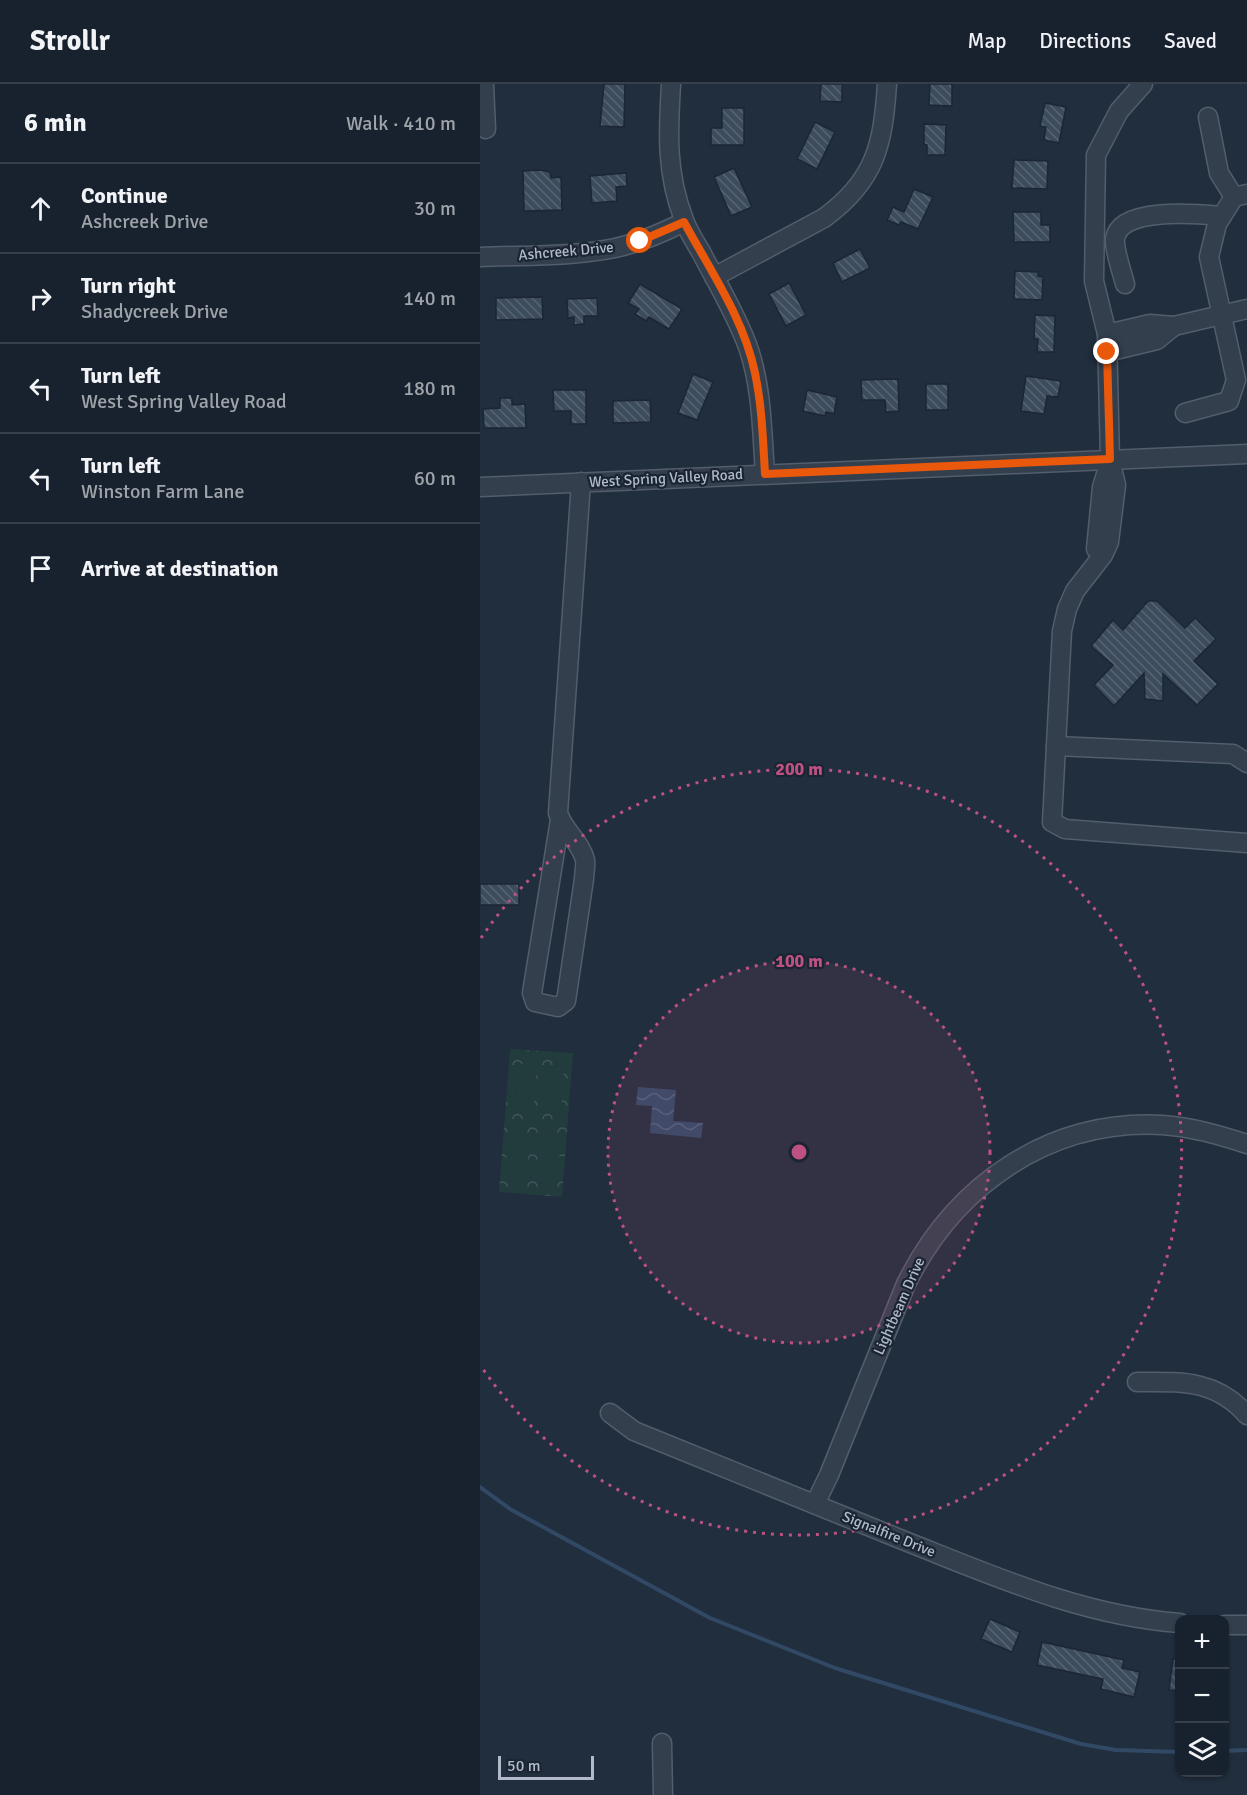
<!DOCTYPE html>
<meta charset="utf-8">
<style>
:root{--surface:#18222e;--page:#212a36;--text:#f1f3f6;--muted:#9fa4aa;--line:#363f4a}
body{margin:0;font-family:Signika,sans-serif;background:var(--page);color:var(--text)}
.controls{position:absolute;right:18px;bottom:18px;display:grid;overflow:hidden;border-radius:12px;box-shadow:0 2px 4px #0004}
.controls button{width:54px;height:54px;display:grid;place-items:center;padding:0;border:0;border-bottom:2px solid var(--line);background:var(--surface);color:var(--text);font:30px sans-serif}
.scale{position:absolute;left:18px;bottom:15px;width:96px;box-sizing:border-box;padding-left:6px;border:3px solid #b0bac9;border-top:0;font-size:16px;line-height:21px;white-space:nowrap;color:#b0bac9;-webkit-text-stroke:4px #1a2432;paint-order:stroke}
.stop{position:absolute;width:18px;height:18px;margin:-14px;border:4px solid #ea580c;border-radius:50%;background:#fff}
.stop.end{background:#ea580c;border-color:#fff;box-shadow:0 2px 6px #0008}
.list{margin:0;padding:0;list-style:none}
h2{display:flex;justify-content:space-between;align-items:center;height:78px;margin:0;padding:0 24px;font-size:26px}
h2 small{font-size:20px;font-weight:400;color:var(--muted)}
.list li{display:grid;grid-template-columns:39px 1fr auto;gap:18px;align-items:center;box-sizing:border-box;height:90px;padding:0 24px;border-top:2px solid var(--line)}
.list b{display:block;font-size:22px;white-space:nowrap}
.list p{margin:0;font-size:20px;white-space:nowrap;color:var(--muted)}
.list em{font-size:20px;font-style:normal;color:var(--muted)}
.icon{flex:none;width:33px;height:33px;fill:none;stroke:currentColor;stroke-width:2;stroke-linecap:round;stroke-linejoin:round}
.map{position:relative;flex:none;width:767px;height:1711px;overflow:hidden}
header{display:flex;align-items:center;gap:36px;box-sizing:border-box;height:84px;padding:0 30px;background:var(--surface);border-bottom:2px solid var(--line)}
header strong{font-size:28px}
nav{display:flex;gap:33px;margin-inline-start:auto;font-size:21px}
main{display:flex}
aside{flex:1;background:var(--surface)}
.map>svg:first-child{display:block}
.park{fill:url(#park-crowns)}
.pitch{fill:#223c3e}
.water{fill:url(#water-waves)}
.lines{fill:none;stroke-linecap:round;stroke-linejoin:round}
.stream{stroke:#324966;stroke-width:4}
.building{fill:url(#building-back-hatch);stroke:#1c2634;stroke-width:1.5}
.minor-casing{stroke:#535d6b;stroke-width:21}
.minor{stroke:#343f4d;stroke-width:18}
.route{stroke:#ea580c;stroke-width:8}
.ring{fill:none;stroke:#bc5182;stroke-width:3;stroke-dasharray:3 6}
.labels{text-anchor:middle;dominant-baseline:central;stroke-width:4.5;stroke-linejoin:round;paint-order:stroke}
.street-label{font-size:15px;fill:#b0bac9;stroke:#1a2432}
.centre{fill:#bc5182;stroke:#1a2432;stroke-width:3}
.ring-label{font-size:18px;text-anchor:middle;font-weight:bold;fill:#bc5182;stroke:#1a2432;stroke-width:4.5;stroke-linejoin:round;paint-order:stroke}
</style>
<header>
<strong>Strollr</strong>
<nav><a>Map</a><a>Directions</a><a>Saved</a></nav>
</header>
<main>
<aside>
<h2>6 min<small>Walk · 410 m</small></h2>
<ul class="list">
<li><svg class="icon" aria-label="ahead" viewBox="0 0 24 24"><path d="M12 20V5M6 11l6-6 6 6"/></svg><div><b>Continue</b><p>Ashcreek Drive</p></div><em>30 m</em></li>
<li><svg class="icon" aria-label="right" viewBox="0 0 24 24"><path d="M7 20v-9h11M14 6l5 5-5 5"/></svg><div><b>Turn right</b><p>Shadycreek Drive</p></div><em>140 m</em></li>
<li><svg class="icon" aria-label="left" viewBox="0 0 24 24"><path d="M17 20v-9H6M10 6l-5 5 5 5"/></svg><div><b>Turn left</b><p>West Spring Valley Road</p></div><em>180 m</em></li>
<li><svg class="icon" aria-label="left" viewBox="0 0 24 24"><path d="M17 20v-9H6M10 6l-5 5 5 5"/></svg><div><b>Turn left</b><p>Winston Farm Lane</p></div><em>60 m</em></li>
<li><svg class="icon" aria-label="arrive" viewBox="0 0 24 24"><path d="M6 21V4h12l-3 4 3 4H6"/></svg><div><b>Arrive at destination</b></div></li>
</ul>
</aside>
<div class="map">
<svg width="767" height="1711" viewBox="0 0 767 1711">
<defs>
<pattern id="park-crowns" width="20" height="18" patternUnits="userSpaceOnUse" patternTransform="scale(1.5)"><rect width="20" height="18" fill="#223c3e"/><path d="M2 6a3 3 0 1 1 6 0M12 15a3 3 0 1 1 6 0" fill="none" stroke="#405659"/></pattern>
<pattern id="water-waves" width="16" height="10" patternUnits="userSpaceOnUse" patternTransform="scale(1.5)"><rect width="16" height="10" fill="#324966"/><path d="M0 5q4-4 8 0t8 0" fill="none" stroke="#4d617b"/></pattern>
<pattern id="building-back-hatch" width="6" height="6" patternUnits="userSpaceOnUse" patternTransform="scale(1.5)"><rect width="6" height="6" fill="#3c4c5d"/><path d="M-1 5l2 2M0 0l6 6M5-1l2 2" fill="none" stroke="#566473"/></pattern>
</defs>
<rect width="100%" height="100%" fill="#202e3d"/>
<path class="park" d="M30,965L93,969L82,1113L19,1108Z"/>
<g class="pitch">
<path d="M35,980L57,981L53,1027L31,1025Z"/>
<path d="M64,982L84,983L81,1029L60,1028Z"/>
<path d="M28,1050L50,1052L46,1097L25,1096Z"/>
<path d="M60,1053L81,1054L77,1100L56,1099Z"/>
</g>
<path class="water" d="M158,1003L196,1006L193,1037L223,1039L221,1054L170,1049L172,1022L156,1021Z"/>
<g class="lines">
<g class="stream">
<path d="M0,1403L30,1425L230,1534L355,1584L601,1660L636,1666L700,1668"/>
<path d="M744,1667L767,1666"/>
</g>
</g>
<g class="building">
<path d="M124,0H145L144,43L120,42Z"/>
<path d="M341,0H362V18L340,17Z"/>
<path d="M450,0H472V22L449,21Z"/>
<path d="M565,19L586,23L579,59L564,56L566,43L560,42Z"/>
<path d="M242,24H264V61H231V44H242Z"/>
<path d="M335,38L355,48L337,85L317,75Z"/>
<path d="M444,40L466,41L465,71H447V61L444,60Z"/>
<path d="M534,76L568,77L567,105L532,104Z"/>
<path d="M254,84L272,123L251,132L234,93Z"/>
<path d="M60,86L70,88L71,94L81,93L82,126L44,127L43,87Z"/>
<path d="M146,89L147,102L136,103L137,117L112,119L110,92Z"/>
<path d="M434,105L453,113L438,145L421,138L419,141L407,136L413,123L424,128Z"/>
<path d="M533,128H561V141H570V158H534Z"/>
<path d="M380,165L390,184L362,198L353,179Z"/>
<path d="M535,187L558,188V192L563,193L562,216L534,215Z"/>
<path d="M309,199L326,231L306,242L289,210Z"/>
<path d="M160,200L202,225L189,245L169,233L166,237L155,230L159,225L148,219Z"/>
<path d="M62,213L63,235L16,236V214Z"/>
<path d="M117,214L118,232H104V240L94,241V233L88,234L87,215Z"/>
<path d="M555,231L575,232L574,268H557L558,255H554Z"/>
<path d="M213,290L233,298L217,336L198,329Z"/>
<path d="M546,292L581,297L578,313L567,312L564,330L541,327Z"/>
<path d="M418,295L419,327L406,328L405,316H382L381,296Z"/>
<rect x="446" y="300" width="22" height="26"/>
<path d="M73,306H106V340H91V327H74Z"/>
<path d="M327,306L357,313L354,330L346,328L345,332L323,327Z"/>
<path d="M20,314H32V321L45,320L46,344H4L3,325L20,324Z"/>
<path d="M170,316L171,338L133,339V317Z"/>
<path d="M668,517H677L705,544L715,534L736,555L714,577L738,600L717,621L683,590V617L665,615L664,589L634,622L614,601L633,581L611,562L633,536L643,546Z"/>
<rect x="0" y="800" width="39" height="21"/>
<path d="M510,1535L540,1548L532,1568L501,1555Z"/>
<path d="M562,1558L644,1576L642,1584L660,1588L654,1613L621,1605L623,1595L557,1581Z"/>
<path d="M693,1575H699V1607L689,1606Z"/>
</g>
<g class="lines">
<g class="minor-casing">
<g id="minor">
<path d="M4,0L6,45"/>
<path d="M191,0C188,49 186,89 204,136C208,147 215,158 221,168C237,199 256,230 268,263C282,303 282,348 285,390"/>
<path d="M663,0L639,27L616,71L614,197L627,250L630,375L636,401L629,458L623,471L595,507L587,525L582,547L572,738L585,745L767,759"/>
<path d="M728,33L739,89L754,113"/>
<path d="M0,173C45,171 91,173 135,164C159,159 182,149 204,138"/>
<path d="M234,193L344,134C396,96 403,60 407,0"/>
<path d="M645,200C642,188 634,166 635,155C639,122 720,130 742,132"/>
<path d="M627,250L670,240L694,242L767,225"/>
<path d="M627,268L677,256L694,242"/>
<path d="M705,329L749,317L756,296L729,173L737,140L754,113L767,110"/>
<path d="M0,403L767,370"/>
<path d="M616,465L622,403L630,377"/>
<path d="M576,662L753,670L767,679"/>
<path d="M80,736L52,909L55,918L78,923L86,917L104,795C104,789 106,782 105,776C101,758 83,746 78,729L101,398"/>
<path d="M657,1298C701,1298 735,1295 767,1331"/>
<path d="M130,1329L154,1347C244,1384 335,1420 425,1457C514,1492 603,1532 700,1539"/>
<path d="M335,1420L349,1391L426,1200C475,1101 569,1035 682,1041C712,1043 739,1051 767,1060"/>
<path d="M744,1541H767"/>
<path d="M182,1659L183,1711"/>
</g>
</g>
<use href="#minor" class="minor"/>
</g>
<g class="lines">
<path class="route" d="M160,157L204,138C230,186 264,235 275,289C282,322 283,356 285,390L630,375L627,268"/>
</g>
<circle cx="319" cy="1068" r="191" fill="#bc5182" fill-opacity=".12"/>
<g class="ring">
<circle cx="319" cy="1068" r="191"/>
<path d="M1 854A383 383 0 1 1 1 1282"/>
</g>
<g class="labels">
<g class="street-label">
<text transform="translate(86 167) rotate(-5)">Ashcreek Drive</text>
<text transform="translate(186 394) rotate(-3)">West Spring Valley Road</text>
<text transform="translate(419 1222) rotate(-66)">Lightbeam Drive</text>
<text transform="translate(409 1450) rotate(22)">Signalfire Drive</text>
</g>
</g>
<circle cx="319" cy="1068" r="9" class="centre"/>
<g class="ring-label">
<text x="319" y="691">200 m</text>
<text x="319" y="883">100 m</text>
</g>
</svg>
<div class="controls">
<button>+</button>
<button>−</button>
<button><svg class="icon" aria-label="layers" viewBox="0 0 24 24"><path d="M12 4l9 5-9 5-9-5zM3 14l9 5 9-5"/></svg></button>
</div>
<div class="scale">50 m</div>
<div class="stop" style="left:160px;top:157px"></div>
<div class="stop end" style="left:627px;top:268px"></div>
</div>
</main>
